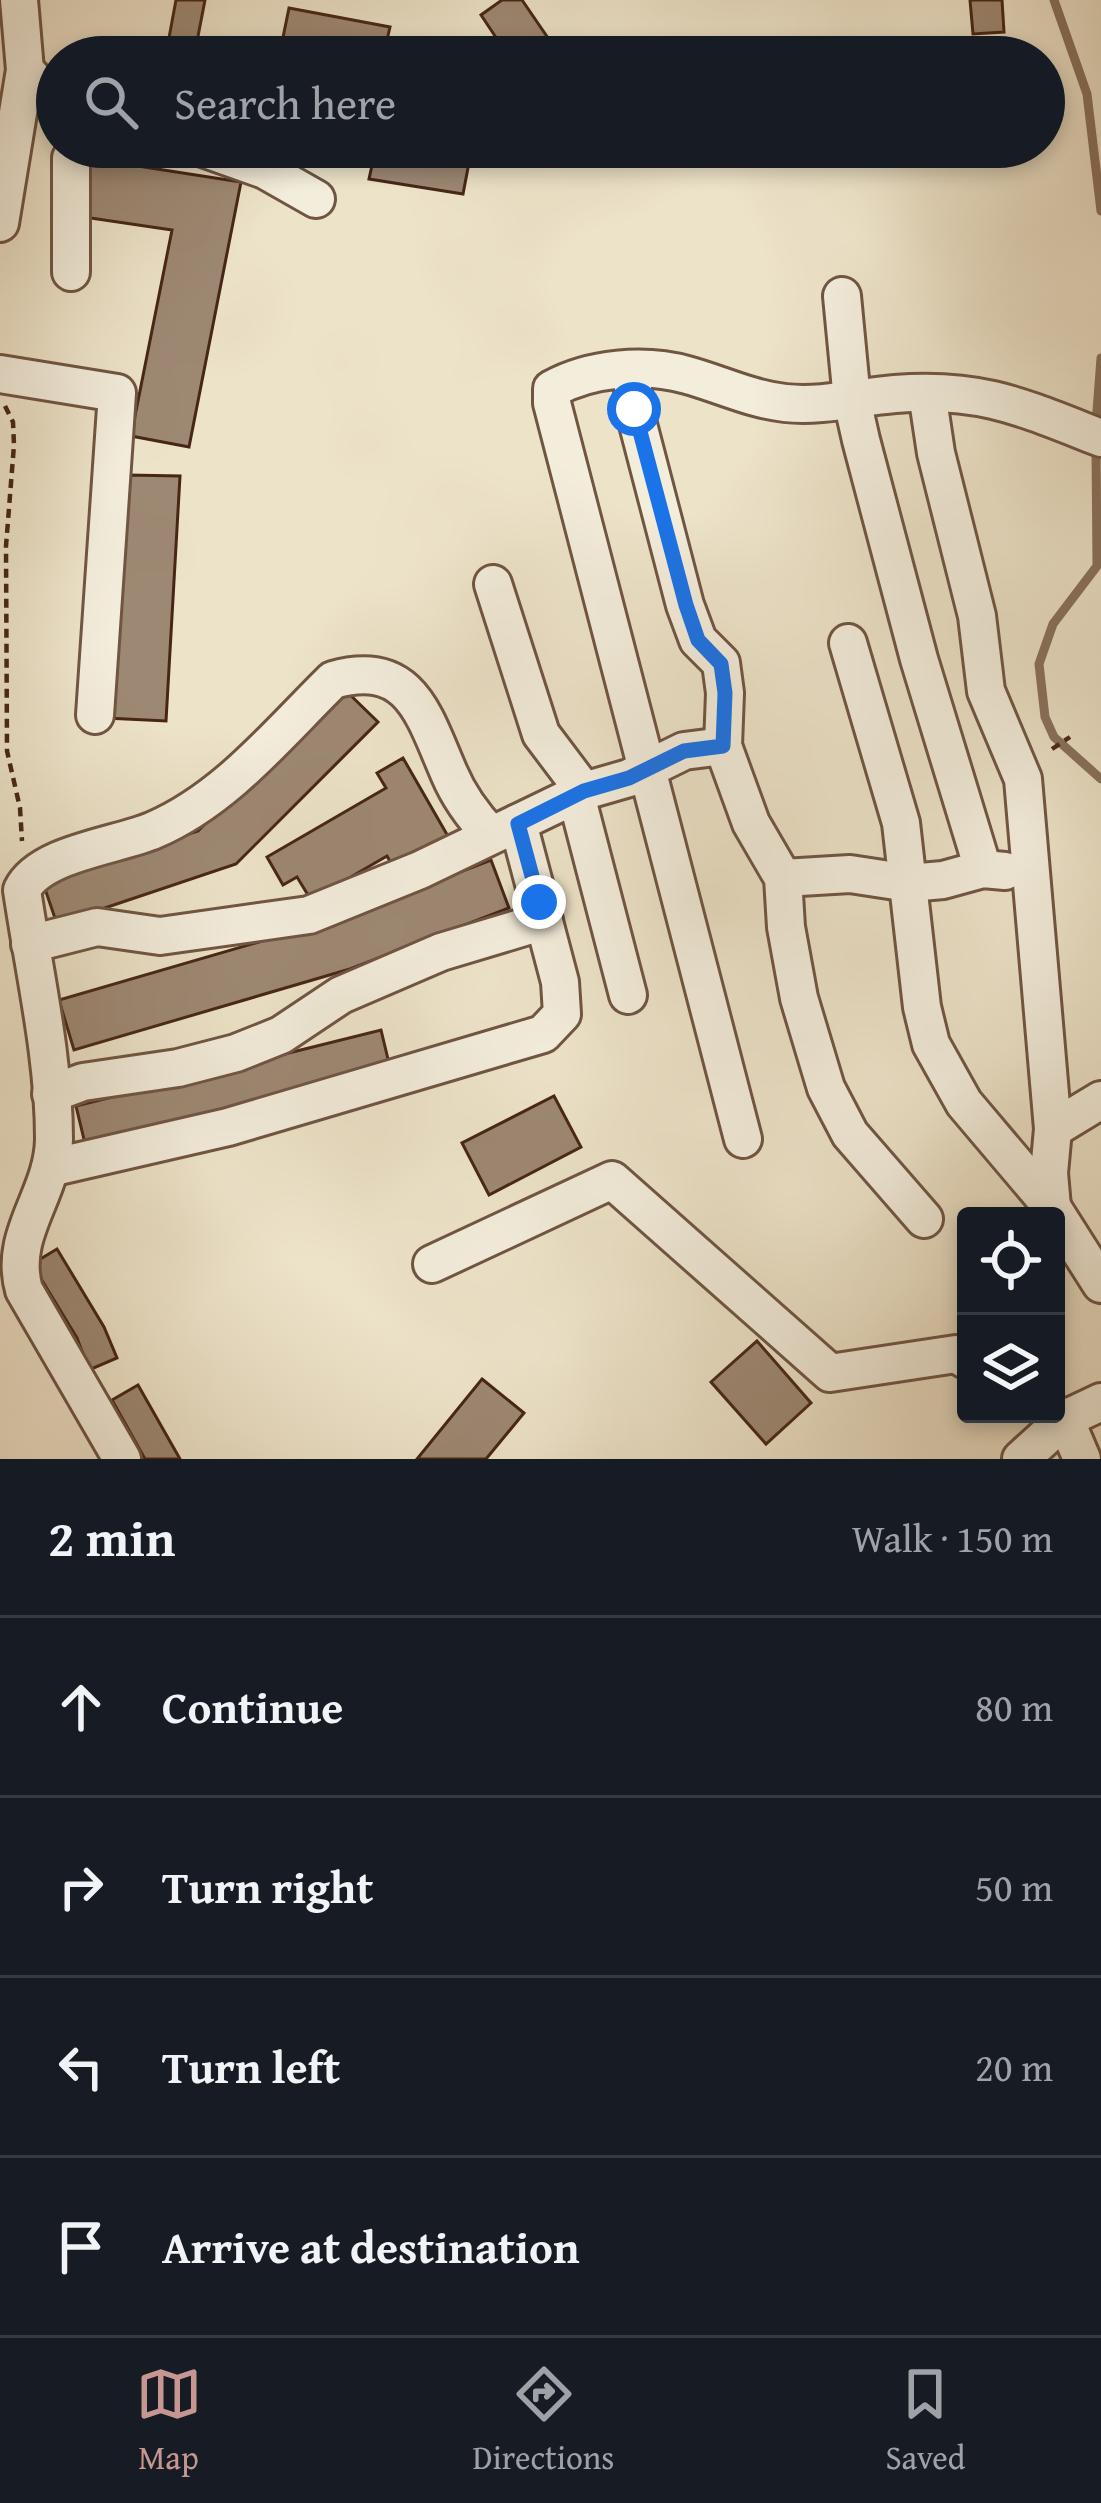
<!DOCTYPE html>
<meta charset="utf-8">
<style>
:root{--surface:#171b24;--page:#242831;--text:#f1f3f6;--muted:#9ea1a6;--line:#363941;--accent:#c59692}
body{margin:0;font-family:"Gentium Book Plus",serif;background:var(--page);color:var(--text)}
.controls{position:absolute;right:36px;bottom:36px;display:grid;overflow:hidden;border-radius:12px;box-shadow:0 6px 18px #0003}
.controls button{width:108px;height:108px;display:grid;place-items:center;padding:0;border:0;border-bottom:3px solid var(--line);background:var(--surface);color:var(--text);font:60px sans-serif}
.stop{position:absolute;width:36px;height:36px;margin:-27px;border:9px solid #1a73e8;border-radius:50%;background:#fff}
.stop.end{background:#1a73e8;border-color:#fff;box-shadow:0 3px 12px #0008}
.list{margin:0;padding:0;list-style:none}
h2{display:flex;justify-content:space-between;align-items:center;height:156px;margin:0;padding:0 48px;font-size:51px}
h2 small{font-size:39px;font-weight:400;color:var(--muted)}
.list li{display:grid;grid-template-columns:78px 1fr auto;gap:36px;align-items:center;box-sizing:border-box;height:180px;padding:0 48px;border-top:3px solid var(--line)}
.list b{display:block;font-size:45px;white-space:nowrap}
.list em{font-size:39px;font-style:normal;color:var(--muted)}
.icon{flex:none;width:66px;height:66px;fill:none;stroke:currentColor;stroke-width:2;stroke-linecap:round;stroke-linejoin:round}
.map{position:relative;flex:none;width:1101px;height:1459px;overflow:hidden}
.search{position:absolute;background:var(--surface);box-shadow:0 6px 18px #0003;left:36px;right:36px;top:36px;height:132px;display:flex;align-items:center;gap:30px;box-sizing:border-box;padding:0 42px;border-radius:66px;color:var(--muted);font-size:45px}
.sheet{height:876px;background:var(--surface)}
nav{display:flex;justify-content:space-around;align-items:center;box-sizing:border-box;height:168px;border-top:3px solid var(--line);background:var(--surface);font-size:33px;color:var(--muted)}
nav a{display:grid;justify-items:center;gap:6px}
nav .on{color:var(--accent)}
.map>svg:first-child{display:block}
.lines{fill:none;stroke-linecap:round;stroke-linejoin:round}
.stream{stroke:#89715d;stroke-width:9}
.building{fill:#9d8873;stroke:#472616;stroke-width:3}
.minor-casing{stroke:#705543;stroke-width:42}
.path{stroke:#472616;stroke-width:4.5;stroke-dasharray:9 6;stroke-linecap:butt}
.minor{stroke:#f3eddc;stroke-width:36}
.route{stroke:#1a73e8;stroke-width:15}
</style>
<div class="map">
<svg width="1101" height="1459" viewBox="0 0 1101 1459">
<rect width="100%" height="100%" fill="#ede3c9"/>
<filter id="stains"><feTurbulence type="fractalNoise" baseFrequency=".00167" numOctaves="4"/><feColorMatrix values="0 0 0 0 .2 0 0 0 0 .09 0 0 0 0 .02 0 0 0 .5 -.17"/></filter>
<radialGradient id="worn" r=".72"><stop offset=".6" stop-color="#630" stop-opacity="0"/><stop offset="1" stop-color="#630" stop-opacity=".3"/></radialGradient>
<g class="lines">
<g class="stream">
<path d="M1054,0L1087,94L1101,211"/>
<path d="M1096,424L1101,358"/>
<path d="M1096,447L1097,566L1053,624L1039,664L1045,717L1054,737L1101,779"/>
</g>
</g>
<g class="building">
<path d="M176,0H205L194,57H130L131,48L166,54Z"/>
<path d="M502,0H522L561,57H509L481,15Z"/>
<path d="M970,0H1002L1004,32L973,34Z"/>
<path d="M289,8L390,27L383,57H279Z"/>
<path d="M382,147H472L463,194L369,179L375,152L381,154Z"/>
<path d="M86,158L241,182L189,447L131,436L172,230L77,216Z"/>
<path d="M127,475L180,476L166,721L106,718L107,688H116Z"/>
<path d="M342,687L378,722L236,864L57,924L43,883L198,831Z"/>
<path d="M403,758L449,838L395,870L387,856L311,900L297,877L283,885L267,857L386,788L377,773Z"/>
<path d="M491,860L509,908L350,969L74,1050L59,1000L338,919Z"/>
<path d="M381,1030L393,1080L88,1156L76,1106Z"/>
<path d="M554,1096L581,1147L489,1195L462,1143Z"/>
<path d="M57,1249L104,1327L117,1358L89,1370L77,1338L32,1264Z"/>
<path d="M757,1341L811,1403L766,1444L711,1382Z"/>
<path d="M482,1379L524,1413L486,1459H417Z"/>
<path d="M138,1385L180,1459H145L112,1400Z"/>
</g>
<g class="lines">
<g class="minor-casing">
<g id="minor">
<path d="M25,70L57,104"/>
<path d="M138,147H164"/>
<path d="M200,147L265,170L316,199"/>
<path d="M0,223L25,70L19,0"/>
<path d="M71,272V158L78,147"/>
<path d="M842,296L852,400L861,440L919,659L983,869"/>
<path d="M632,369L634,409L685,605L698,640L721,663L725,693L723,746L751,823L783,878L786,927L799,998L826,1088L850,1134L924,1219"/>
<path d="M0,374L117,393L95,715"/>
<path d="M927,393L936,453L977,616L986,691L1023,779L1053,1129L1049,1173L1052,1207"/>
<path d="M493,584L541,734L584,791"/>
<path d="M848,643L901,823L922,1007L931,1044L964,1103L1052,1207L1101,1284"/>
<path d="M576,795L628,995"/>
<path d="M783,878L850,874L909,883L943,880L983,869L1005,871"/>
<path d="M30,944L97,927L160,936L309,915L420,870L584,791L629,778L684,751L723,746"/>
<path d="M51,1094L83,1082L178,1068L236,1053L281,1035L341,995L441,952L544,921"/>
<path d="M1053,1129L1101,1100"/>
<path d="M743,1139L552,403V389C590,368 644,363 687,375C720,384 750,399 785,403C822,407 858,397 895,394C981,387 1024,408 1101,438"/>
<path d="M50,1168L228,1127L543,1034L562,1014L560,982L518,823"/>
<path d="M432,1264L612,1180L830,1373L956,1354L966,1360"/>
<path d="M1056,1414L1065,1419L1101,1402"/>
<path d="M122,1459L24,1290C8,1233 53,1196 54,1139C54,1056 34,972 22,890C40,853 117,846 154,830C226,799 278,734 333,680C411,658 424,716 449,773C459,797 473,816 491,835"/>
<path d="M1021,1459L1065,1419L1082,1459"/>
</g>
</g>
<g class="path">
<path d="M5,406L13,422L14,445L6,546L7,751L20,808L22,841"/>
<path d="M1052,749L1070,737"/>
</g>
<use href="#minor" class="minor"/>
</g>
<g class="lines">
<path class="route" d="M539,902L518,824L584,791L629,778L684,751L723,746L725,693L721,664L698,640L686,605L634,409"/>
</g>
<rect width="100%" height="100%" filter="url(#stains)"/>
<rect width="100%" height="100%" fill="url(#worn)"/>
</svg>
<div class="controls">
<button><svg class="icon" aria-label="locate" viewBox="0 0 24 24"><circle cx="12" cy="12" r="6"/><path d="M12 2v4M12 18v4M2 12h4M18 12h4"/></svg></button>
<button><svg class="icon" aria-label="layers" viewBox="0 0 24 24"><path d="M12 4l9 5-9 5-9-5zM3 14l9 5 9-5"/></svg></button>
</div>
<div class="stop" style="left:634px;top:409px"></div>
<div class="stop end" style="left:539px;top:902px"></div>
<div class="search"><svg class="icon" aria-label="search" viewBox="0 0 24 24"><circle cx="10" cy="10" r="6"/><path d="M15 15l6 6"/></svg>Search here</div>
</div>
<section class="sheet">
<h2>2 min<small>Walk · 150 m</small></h2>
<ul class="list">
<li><svg class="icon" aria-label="ahead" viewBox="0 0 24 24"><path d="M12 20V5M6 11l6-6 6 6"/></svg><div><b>Continue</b></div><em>80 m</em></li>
<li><svg class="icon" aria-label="right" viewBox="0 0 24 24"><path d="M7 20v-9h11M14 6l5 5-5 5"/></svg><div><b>Turn right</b></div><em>50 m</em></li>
<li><svg class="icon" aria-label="left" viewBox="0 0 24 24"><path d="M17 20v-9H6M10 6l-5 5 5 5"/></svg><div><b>Turn left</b></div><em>20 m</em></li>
<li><svg class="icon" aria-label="arrive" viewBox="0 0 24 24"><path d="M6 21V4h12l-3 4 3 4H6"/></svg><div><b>Arrive at destination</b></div></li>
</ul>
</section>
<nav>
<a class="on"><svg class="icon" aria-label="map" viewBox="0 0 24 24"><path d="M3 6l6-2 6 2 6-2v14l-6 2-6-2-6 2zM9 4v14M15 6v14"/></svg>Map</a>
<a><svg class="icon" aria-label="directions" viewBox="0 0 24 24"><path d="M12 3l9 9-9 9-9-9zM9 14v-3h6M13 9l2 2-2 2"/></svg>Directions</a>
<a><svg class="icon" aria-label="saved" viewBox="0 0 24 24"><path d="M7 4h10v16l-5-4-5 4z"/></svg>Saved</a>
</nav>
